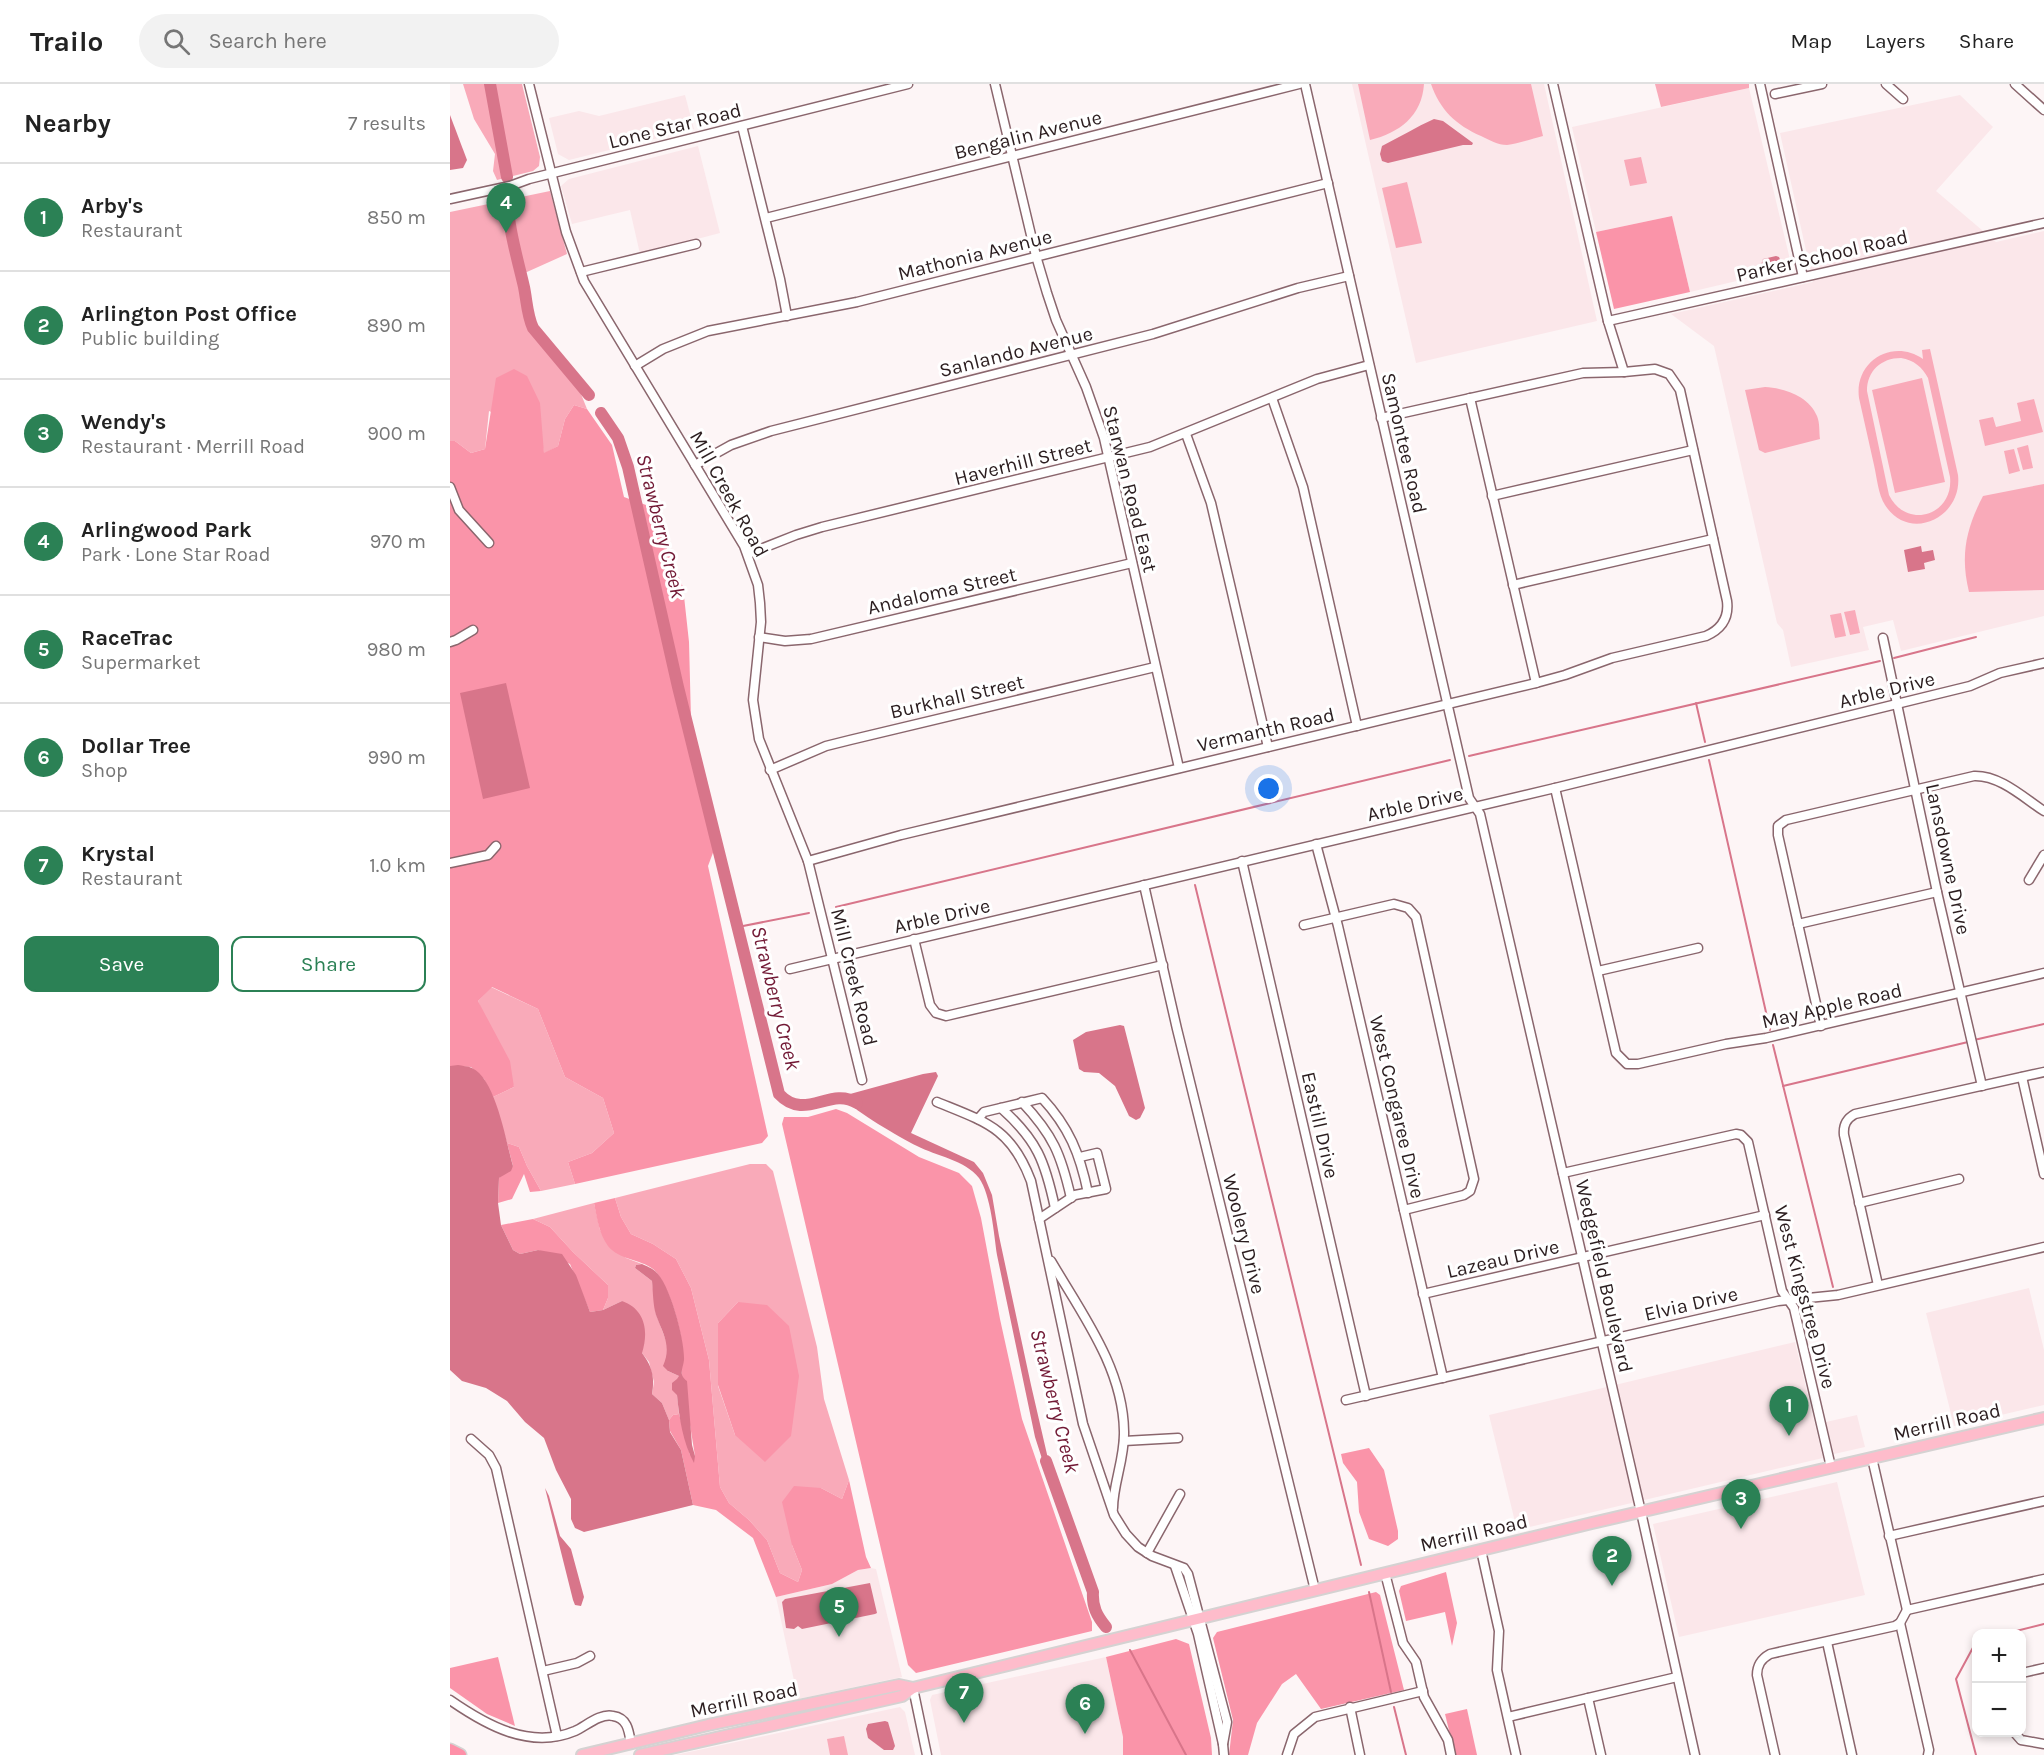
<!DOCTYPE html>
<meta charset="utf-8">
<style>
:root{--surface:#fff;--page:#f2f2f2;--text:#222;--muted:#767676;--line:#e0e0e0;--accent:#2b8155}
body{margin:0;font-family:Karla,sans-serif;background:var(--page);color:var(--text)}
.controls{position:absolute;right:18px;bottom:18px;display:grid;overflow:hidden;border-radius:12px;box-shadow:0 3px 9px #0003}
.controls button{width:54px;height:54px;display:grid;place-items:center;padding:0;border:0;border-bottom:2px solid var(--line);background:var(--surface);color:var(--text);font:30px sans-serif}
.you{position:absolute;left:819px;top:705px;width:21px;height:21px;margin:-15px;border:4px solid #fff;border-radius:50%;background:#1a73e8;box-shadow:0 0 0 9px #1a73e833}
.badge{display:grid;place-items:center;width:39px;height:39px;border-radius:50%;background:var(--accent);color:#fff;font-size:20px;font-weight:700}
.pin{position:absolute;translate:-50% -50px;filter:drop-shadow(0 2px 3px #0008)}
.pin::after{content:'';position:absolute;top:32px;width:21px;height:18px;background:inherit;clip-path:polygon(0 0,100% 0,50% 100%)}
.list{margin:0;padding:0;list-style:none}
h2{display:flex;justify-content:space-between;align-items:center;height:78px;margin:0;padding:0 24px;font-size:26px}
h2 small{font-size:20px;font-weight:400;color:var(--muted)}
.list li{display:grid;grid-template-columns:39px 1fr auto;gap:18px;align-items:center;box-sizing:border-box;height:108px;padding:0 24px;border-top:2px solid var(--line)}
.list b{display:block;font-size:22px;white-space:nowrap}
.list p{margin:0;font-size:20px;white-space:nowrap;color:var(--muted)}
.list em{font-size:20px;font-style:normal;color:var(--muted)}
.actions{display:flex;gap:12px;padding:18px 24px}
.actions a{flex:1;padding:14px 0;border:2px solid var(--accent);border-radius:12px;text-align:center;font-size:21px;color:var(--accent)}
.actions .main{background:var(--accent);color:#fff}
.icon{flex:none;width:33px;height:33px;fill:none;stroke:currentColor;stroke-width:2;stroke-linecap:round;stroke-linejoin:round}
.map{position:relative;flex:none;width:1594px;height:1671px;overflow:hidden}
header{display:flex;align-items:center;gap:36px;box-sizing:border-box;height:84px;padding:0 30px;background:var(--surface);border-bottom:2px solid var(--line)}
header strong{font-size:28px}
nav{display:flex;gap:33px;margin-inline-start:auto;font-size:21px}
.search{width:420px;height:54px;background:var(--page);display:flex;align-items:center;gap:15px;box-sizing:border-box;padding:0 21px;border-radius:33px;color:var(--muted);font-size:22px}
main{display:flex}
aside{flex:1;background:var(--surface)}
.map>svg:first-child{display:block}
.built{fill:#fbe7ea}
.green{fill:#f9aab9;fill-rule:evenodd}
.forest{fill:#fa94a9}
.water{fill:#d8758a}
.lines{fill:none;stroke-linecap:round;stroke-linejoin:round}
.stream{stroke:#d8758a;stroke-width:2}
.river{stroke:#d8758a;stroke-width:12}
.minor-casing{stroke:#8a666d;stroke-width:11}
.major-casing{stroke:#d5d2d2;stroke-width:14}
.highway-casing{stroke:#d5d2d2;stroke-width:15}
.minor{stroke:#fff;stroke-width:8}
.major{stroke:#febccb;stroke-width:10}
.highway{stroke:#fe90a8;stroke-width:12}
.labels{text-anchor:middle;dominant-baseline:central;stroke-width:6;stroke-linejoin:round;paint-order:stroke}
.street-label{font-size:20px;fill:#2b1d1f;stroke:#fff}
.water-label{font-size:21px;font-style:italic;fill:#721935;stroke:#fff}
</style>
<header>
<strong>Trailo</strong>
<div class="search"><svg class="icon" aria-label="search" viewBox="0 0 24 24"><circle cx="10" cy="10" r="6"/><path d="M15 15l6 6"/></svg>Search here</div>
<nav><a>Map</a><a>Layers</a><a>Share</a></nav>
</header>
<main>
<aside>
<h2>Nearby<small>7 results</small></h2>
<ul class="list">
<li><span class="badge">1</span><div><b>Arby's</b><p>Restaurant</p></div><em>850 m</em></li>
<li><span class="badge">2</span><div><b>Arlington Post Office</b><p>Public building</p></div><em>890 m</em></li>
<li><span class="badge">3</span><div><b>Wendy's</b><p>Restaurant · Merrill Road</p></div><em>900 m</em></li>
<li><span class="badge">4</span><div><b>Arlingwood Park</b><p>Park · Lone Star Road</p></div><em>970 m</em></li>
<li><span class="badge">5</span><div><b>RaceTrac</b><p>Supermarket</p></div><em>980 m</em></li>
<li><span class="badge">6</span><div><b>Dollar Tree</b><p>Shop</p></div><em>990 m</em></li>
<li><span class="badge">7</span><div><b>Krystal</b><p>Restaurant</p></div><em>1.0 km</em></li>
</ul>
<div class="actions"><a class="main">Save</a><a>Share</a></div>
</aside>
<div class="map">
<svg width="1594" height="1671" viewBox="0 0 1594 1671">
<rect width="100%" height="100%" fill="#fdf5f6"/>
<g class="built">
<path d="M902,0H1094L1147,237L966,279Z"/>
<path d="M1299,4L1342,184L1240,208L1222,132L1146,148L1122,43Z"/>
<path d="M235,11L244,45L119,76L108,70L99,34L129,27L149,32Z"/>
<path d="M1510,11L1543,43L1486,107L1546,158L1594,147V532L1451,567L1443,536L1413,543L1419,566L1341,583L1333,546L1327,539L1264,262L1221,230L1363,198L1330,49Z"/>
<path d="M248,62L270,149L190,170L180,126L122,140L111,102L119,95Z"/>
<path d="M1579,1204L1594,1266V1321L1504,1342L1476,1229Z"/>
<path d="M1345,1258L1373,1374L1067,1446L1039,1331Z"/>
<path d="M1407,1331L1415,1363L1384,1370L1376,1338Z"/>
<path d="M1387,1398L1415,1511L1229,1553L1203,1440Z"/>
<path d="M421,1484L426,1485L452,1593L348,1615L326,1513L382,1500L408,1486Z"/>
<path d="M656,1573L673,1653V1671H491L480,1616L482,1611Z"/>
<path d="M450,1623L455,1628L465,1671H225Z"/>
</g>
<g class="green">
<path d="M13,0H72L90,73L89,82L83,87L47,96L43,87L45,70L24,35Z"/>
<path d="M908,0H974C972,32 949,49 920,56Z"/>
<path d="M981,0H1081L1093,52C1082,55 1069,59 1057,61C1048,61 1039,56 1031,52C1006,41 990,26 981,0Z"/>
<path d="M1205,0H1299V4L1211,23Z"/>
<path d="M1191,73L1197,99L1180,102L1174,76Z"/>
<path d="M957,98L972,159L946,164L932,104Z"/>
<path d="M100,107L117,170L68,192L76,233L82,249L129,305L137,325L124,321L115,335L108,362L94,370L91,351L39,327L35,365L21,369L5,357H0V128Z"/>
<path d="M1480,265L1508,391C1513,434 1459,459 1435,421C1428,410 1427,394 1424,381C1419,359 1414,336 1409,314C1404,277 1443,254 1473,275L1472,266ZM1451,274C1464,276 1472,283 1478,294L1500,393C1504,432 1456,446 1439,411L1417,307C1417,287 1431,274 1451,274Z"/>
<path d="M1472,294L1495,398L1445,409L1422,306Z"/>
<path d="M1315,303C1334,304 1359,312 1367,332C1370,339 1369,348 1370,355L1315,369L1309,366L1295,306Z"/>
<path d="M1584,315L1593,348L1535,362L1529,336L1543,333L1546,343L1571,337L1567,319Z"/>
<path d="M1578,361L1583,384L1573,386L1567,364Z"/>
<path d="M1564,365L1570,387L1559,390L1554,367Z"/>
<path d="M1594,400V506L1519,508C1510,471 1516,445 1533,412Z"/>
<path d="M1405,526L1410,549L1400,551L1394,528Z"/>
<path d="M1391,529L1396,552L1385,554L1380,531Z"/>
<path d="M41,903L88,925L115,993L153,1014L164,1049L142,1069L118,1078L125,1100L91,1107L77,1082L69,1063L57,1059L43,1013L64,1003L28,917Z"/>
<path d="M300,1080H316L323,1087L367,1263L374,1315L399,1396L392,1415L371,1404L342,1461L352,1486L348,1498L330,1489L317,1456L299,1436L279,1419L270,1403L259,1276L241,1204L226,1175L203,1160L181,1150L171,1133L165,1114ZM288,1218L285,1351L268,1302V1239Z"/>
<path d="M144,1119L150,1146L176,1174L192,1180L186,1181L185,1184L202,1197L206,1230L218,1262V1287L229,1292L227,1311L229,1330L223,1331L219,1336L212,1319L202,1310L204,1298L199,1278L192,1269L172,1217L153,1226L158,1214V1201L123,1168L100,1143L83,1135Z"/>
<path d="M394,1652L398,1671H380L377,1655Z"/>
</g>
<g class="forest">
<path d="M1222,132L1240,208L1164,225L1146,148Z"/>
<path d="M64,285L77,292L90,319L94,369L108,362L115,335L124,321L137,325L162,361L174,413L196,421L211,450L233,503L239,558L242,674L264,766L258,782L318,1052L312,1059L125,1100L118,1078L142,1069L164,1049L153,1014L115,993L88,925L42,903L28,917L60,977L64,1003L43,1013L34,995L21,983L0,982V357H5L21,369L35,365L46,294Z"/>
<path d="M386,1025L397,1029L469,1073L509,1089L522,1102L531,1134L550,1235L572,1335L642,1538V1547L466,1589L458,1581L332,1040L334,1033H358Z"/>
<path d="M57,1059L69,1063L77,1082L91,1107L80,1108L74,1090L62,1115L48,1119L49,1094L63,1082Z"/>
<path d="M165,1114L171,1133L181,1150L203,1160L226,1175L241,1204L259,1276L270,1403L279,1419L299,1436L317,1456L330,1489L348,1498L352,1486L342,1461L332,1418L344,1402L371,1404L392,1415L399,1396L416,1473L421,1484L408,1486L382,1500L326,1513L303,1454L266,1426L243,1421L231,1366L220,1347L219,1336L223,1331L229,1330L240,1371L245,1372L231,1285C239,1266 220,1199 203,1185C190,1175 169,1176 158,1162C149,1150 147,1134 144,1119Z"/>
<path d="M83,1135L100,1143L123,1168L158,1201V1214L153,1226L140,1228L120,1180L88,1166L70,1170L63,1166L51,1141Z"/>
<path d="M288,1218L317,1221L339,1242L349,1292L341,1352L315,1378L285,1351L268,1301V1239Z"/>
<path d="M919,1364L934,1386L948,1447V1455L938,1462L919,1455L909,1428L907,1398L893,1379L891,1370Z"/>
<path d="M996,1488L1007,1539L1002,1562L995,1528L956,1537L949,1507L951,1502Z"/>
<path d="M926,1508L930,1511L954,1606L871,1625L846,1590L832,1600L807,1639L798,1671H779L783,1636L763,1554L767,1548Z"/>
<path d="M726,1555L739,1560L761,1654L762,1671H673V1653L656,1573Z"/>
<path d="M48,1573L65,1642L37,1630L0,1604V1584Z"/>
<path d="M1017,1625L1027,1671H1005L995,1630Z"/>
</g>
<g class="water">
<path d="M0,31L17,76L13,84L0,86Z"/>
<path d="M984,35L993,37L1023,59L1022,61H1013L938,79L932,77L930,70L932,62C950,53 966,43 984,35Z"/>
<path d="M1326,172L1329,173L1331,178L1330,180L1317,183L1311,181L1313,175Z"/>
<path d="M1471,462L1472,468L1483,466L1485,476L1474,479L1475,485L1458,488L1454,466Z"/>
<path d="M56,599L80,704L33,715L10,609Z"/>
<path d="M670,941L674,942L695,1024L690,1034L686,1036L679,1032L665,1002L649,989L634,988L629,985L623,956L636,948Z"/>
<path d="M8,981C12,982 18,982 22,984C46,995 56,1058 63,1082L61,1087L49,1094L48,1119L51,1141L63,1166L70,1170L88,1166L112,1170L126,1191L140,1228L153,1226L172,1217C195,1225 199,1247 192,1269C202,1282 205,1293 202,1310L212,1319L219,1336L220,1348L231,1366L243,1421L134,1448L125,1444L121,1435V1415L106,1386L94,1354L75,1338L57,1317L36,1304L12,1297L0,1286V982Z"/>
<path d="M486,988L488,992L461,1049L524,1078L533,1089L542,1111L549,1152L581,1301L602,1392L594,1381L585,1353L547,1171C544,1150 541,1111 529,1094C515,1076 486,1072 467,1062C449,1053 406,1028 393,1014L400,1010L473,990Z"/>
<path d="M192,1180C196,1182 202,1184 205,1187C220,1199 235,1257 234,1276C233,1285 228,1290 237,1297L242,1361L245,1372L244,1379C233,1359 229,1333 227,1311L222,1306V1299L227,1295L229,1292L218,1287L213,1282C222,1262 213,1250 206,1231C203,1221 203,1208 202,1197L185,1184L186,1181Z"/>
<path d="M95,1404L99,1412L110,1452L121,1465L134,1513L131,1522L125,1521L123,1516Z"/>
<path d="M420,1499L427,1529L425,1530L352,1545L348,1542L344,1545L336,1544L332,1518L335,1515Z"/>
<path d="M435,1637L438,1638L445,1662L443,1666H434L418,1654L416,1645L418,1640Z"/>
</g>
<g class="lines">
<g class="stream">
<path d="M1444,574L1526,553"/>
<path d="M1246,619L1255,658"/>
<path d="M1019,672L1430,577"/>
<path d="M1259,676L1320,946"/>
<path d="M745,801L911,1481"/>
<path d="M386,823L1000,676"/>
<path d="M288,843L359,829"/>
<path d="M1524,956L1594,940"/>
<path d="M1323,961L1383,1203"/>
<path d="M1333,1002L1518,958"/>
<path d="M919,1508L941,1608"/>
<path d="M1554,1550L1594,1540"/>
<path d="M680,1566L736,1671"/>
<path d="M944,1623L956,1671"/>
<path d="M1526,1671L1506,1595L1526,1558"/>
</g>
<g class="river">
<path d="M40,0L57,93"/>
<path d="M57,112C58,143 67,173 74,203C77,218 77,231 83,244L139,311"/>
<path d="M151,329L168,354L178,383L228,603L329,1010C355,1038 380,1002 407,1019"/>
<path d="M596,1377L643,1508C642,1523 647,1532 656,1543"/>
</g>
<g class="minor-casing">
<g id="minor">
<path d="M79,0L116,148L134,197L294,462L308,501L310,519L311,538L303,616L309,655L358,777L412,996"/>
<path d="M545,0L586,172L597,209L606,236L636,303L654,354L729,684"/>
<path d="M855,0L1019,714L1030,730L1191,1428L1245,1671"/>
<path d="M1103,0L1158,237L1174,288"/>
<path d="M1310,0L1353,193"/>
<path d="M1436,0L1453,15"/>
<path d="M1565,0L1594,26"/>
<path d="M1325,10L1372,0"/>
<path d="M292,42L330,195L337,232"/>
<path d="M0,115L60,102L79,95L458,0"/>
<path d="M316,134L849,0"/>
<path d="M131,188L246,160"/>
<path d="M1158,237L1594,139"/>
<path d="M185,282L213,265L258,247L407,218L878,99"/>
<path d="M822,314L853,403L907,642"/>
<path d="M1020,314L1086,599"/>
<path d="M736,350L761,419L818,663"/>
<path d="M245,381L281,361L321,347L703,250L848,204L899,192"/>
<path d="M0,403L9,426L39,459"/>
<path d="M1042,412L1243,366"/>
<path d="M298,470L346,451L372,443L700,363L867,295L919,281"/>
<path d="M1063,501L1263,455"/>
<path d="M309,553L335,557L361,555L682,479"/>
<path d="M1433,554L1487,808L1532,1002"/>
<path d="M0,558L6,556L23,546"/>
<path d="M320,686L376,662L400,656L705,583"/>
<path d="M1105,704L1166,969L1177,980H1188L1276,960L1316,954L1594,889"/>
<path d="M866,760L888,842L993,1294"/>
<path d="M358,777L451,751L1086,599L1115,591L1162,574L1256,552C1272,545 1279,533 1277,517L1230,306L1219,290L1205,285L1174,288L1133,289L931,334"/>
<path d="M792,777L916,1312"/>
<path d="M0,779L38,771L46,762"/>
<path d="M1579,796L1594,771"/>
<path d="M694,801L727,945L865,1506"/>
<path d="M1348,840L1487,808"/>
<path d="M854,841L944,820L958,824L966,833L1024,1095L1020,1107L1014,1111L954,1126"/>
<path d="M464,855L480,921L486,929L496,932L713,881"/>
<path d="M340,885L1105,704L1520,602L1550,589L1594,579"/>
<path d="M1148,887L1248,864"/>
<path d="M1371,942L1328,751V742L1336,736L1524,692C1550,691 1574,714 1594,727"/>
<path d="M1572,993L1594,1090"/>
<path d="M487,1018C536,1038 561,1044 581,1097L633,1340L664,1431L676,1450L688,1463L702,1472L734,1484L738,1490L777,1638L773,1660"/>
<path d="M572,1018C603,1051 611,1070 621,1114"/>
<path d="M551,1024C587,1056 595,1077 605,1124"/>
<path d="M528,1035L534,1028L592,1014C619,1043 630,1070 638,1109"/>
<path d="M1113,1089L1286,1050L1291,1051L1298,1058L1332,1207L1344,1224L1381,1383"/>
<path d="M1409,1119L1509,1095"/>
<path d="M589,1135L625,1111L656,1105L647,1069L630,1073"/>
<path d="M601,1177C632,1230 673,1284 674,1347C675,1374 663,1400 663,1424"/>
<path d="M1428,1201L1394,1051C1393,1041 1396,1035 1405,1030L1594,988"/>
<path d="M973,1210L1315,1131"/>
<path d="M896,1316L1328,1217L1388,1211L1594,1163"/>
<path d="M21,1355L39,1371L46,1384L107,1652"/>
<path d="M674,1357L728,1354"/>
<path d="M1422,1374L1457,1526"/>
<path d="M1439,1452L1594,1417"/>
<path d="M1031,1466L1049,1547L1047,1586L1066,1671"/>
<path d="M697,1469L730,1410"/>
<path d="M725,1482L748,1550L773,1660L774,1671"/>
<path d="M935,1489L953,1559L966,1578L974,1613L998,1656L1001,1671"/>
<path d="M1457,1526L1594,1495"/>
<path d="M1450,1539L1479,1666L1478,1671"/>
<path d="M1377,1558L1402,1671"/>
<path d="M93,1587L127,1579L140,1572"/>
<path d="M1572,1589L1594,1584"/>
<path d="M463,1604L477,1671"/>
<path d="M1138,1614L1151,1671"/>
<path d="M0,1616C36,1641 80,1666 125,1647C136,1642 150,1629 163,1632C178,1634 179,1648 181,1660"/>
<path d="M900,1623L910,1671"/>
<path d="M1058,1633L1227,1593"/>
<path d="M1564,1648L1571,1656L1594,1660"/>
<path d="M837,1671L844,1650L865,1633L973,1607"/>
<path d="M1325,1671L1307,1591C1307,1581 1311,1575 1320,1570L1445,1542L1450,1539L1457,1526"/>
</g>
</g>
<g class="major-casing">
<g id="major">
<path d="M132,1671L258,1641L449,1601L463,1604"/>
<path d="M190,1671L452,1612L463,1604L1142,1439L1594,1334"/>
</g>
</g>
<g class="highway-casing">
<path id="highway" d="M0,1666L10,1671"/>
</g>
<use href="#minor" class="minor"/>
<use href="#major" class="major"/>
<use href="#highway" class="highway"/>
</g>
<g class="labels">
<g class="street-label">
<text transform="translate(225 42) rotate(-14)">Lone Star Road</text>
<text transform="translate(578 51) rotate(-14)">Bengalin Avenue</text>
<text transform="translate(525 171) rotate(-14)">Mathonia Avenue</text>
<text transform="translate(1372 172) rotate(-13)">Parker School Road</text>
<text transform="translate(566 268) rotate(-14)">Sanlando Avenue</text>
<text transform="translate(954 359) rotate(77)">Samontee Road</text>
<text transform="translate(573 378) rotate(-14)">Haverhill Street</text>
<text transform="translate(680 405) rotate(76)">Starwan Road East</text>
<text transform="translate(279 410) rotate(61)">Mill Creek Road</text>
<text transform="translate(492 507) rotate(-13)">Andaloma Street</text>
<text transform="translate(1437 606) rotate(-14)">Arble Drive</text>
<text transform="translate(507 613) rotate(-13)">Burkhall Street</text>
<text transform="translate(816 646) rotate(-13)">Vermanth Road</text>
<text transform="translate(965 720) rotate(-13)">Arble Drive</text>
<text transform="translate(1498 775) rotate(78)">Lansdowne Drive</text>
<text transform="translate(492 832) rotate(-13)">Arble Drive</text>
<text transform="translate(404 893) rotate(76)">Mill Creek Road</text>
<text transform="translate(1382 922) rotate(-13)">May Apple Road</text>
<text transform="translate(947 1023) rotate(77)">West Congaree Drive</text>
<text transform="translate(870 1041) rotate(77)">Eastill Drive</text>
<text transform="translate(794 1150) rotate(76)">Woolery Drive</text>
<text transform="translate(1053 1175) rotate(-13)">Lazeau Drive</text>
<text transform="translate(1154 1192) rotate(77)">Wedgefield Boulevard</text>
<text transform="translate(1355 1213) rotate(75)">West Kingstree Drive</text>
<text transform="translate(1241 1220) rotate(-13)">Elvia Drive</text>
<text transform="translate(1497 1338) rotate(-13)">Merrill Road</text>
<text transform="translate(1024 1449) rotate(-13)">Merrill Road</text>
<text transform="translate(294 1616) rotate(-12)">Merrill Road</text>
</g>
<g class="water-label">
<text transform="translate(211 442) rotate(76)">Strawberry Creek</text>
<text transform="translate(326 914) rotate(76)">Strawberry Creek</text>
<text transform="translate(605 1317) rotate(76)">Strawberry Creek</text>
</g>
</g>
</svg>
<div class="controls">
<button>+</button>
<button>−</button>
</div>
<div class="you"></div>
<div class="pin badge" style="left:1339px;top:1352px">1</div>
<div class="pin badge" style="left:1162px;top:1502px">2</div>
<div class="pin badge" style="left:1291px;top:1445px">3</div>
<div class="pin badge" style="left:56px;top:149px">4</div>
<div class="pin badge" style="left:389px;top:1553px">5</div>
<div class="pin badge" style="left:635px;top:1650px">6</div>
<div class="pin badge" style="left:514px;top:1639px">7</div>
</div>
</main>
